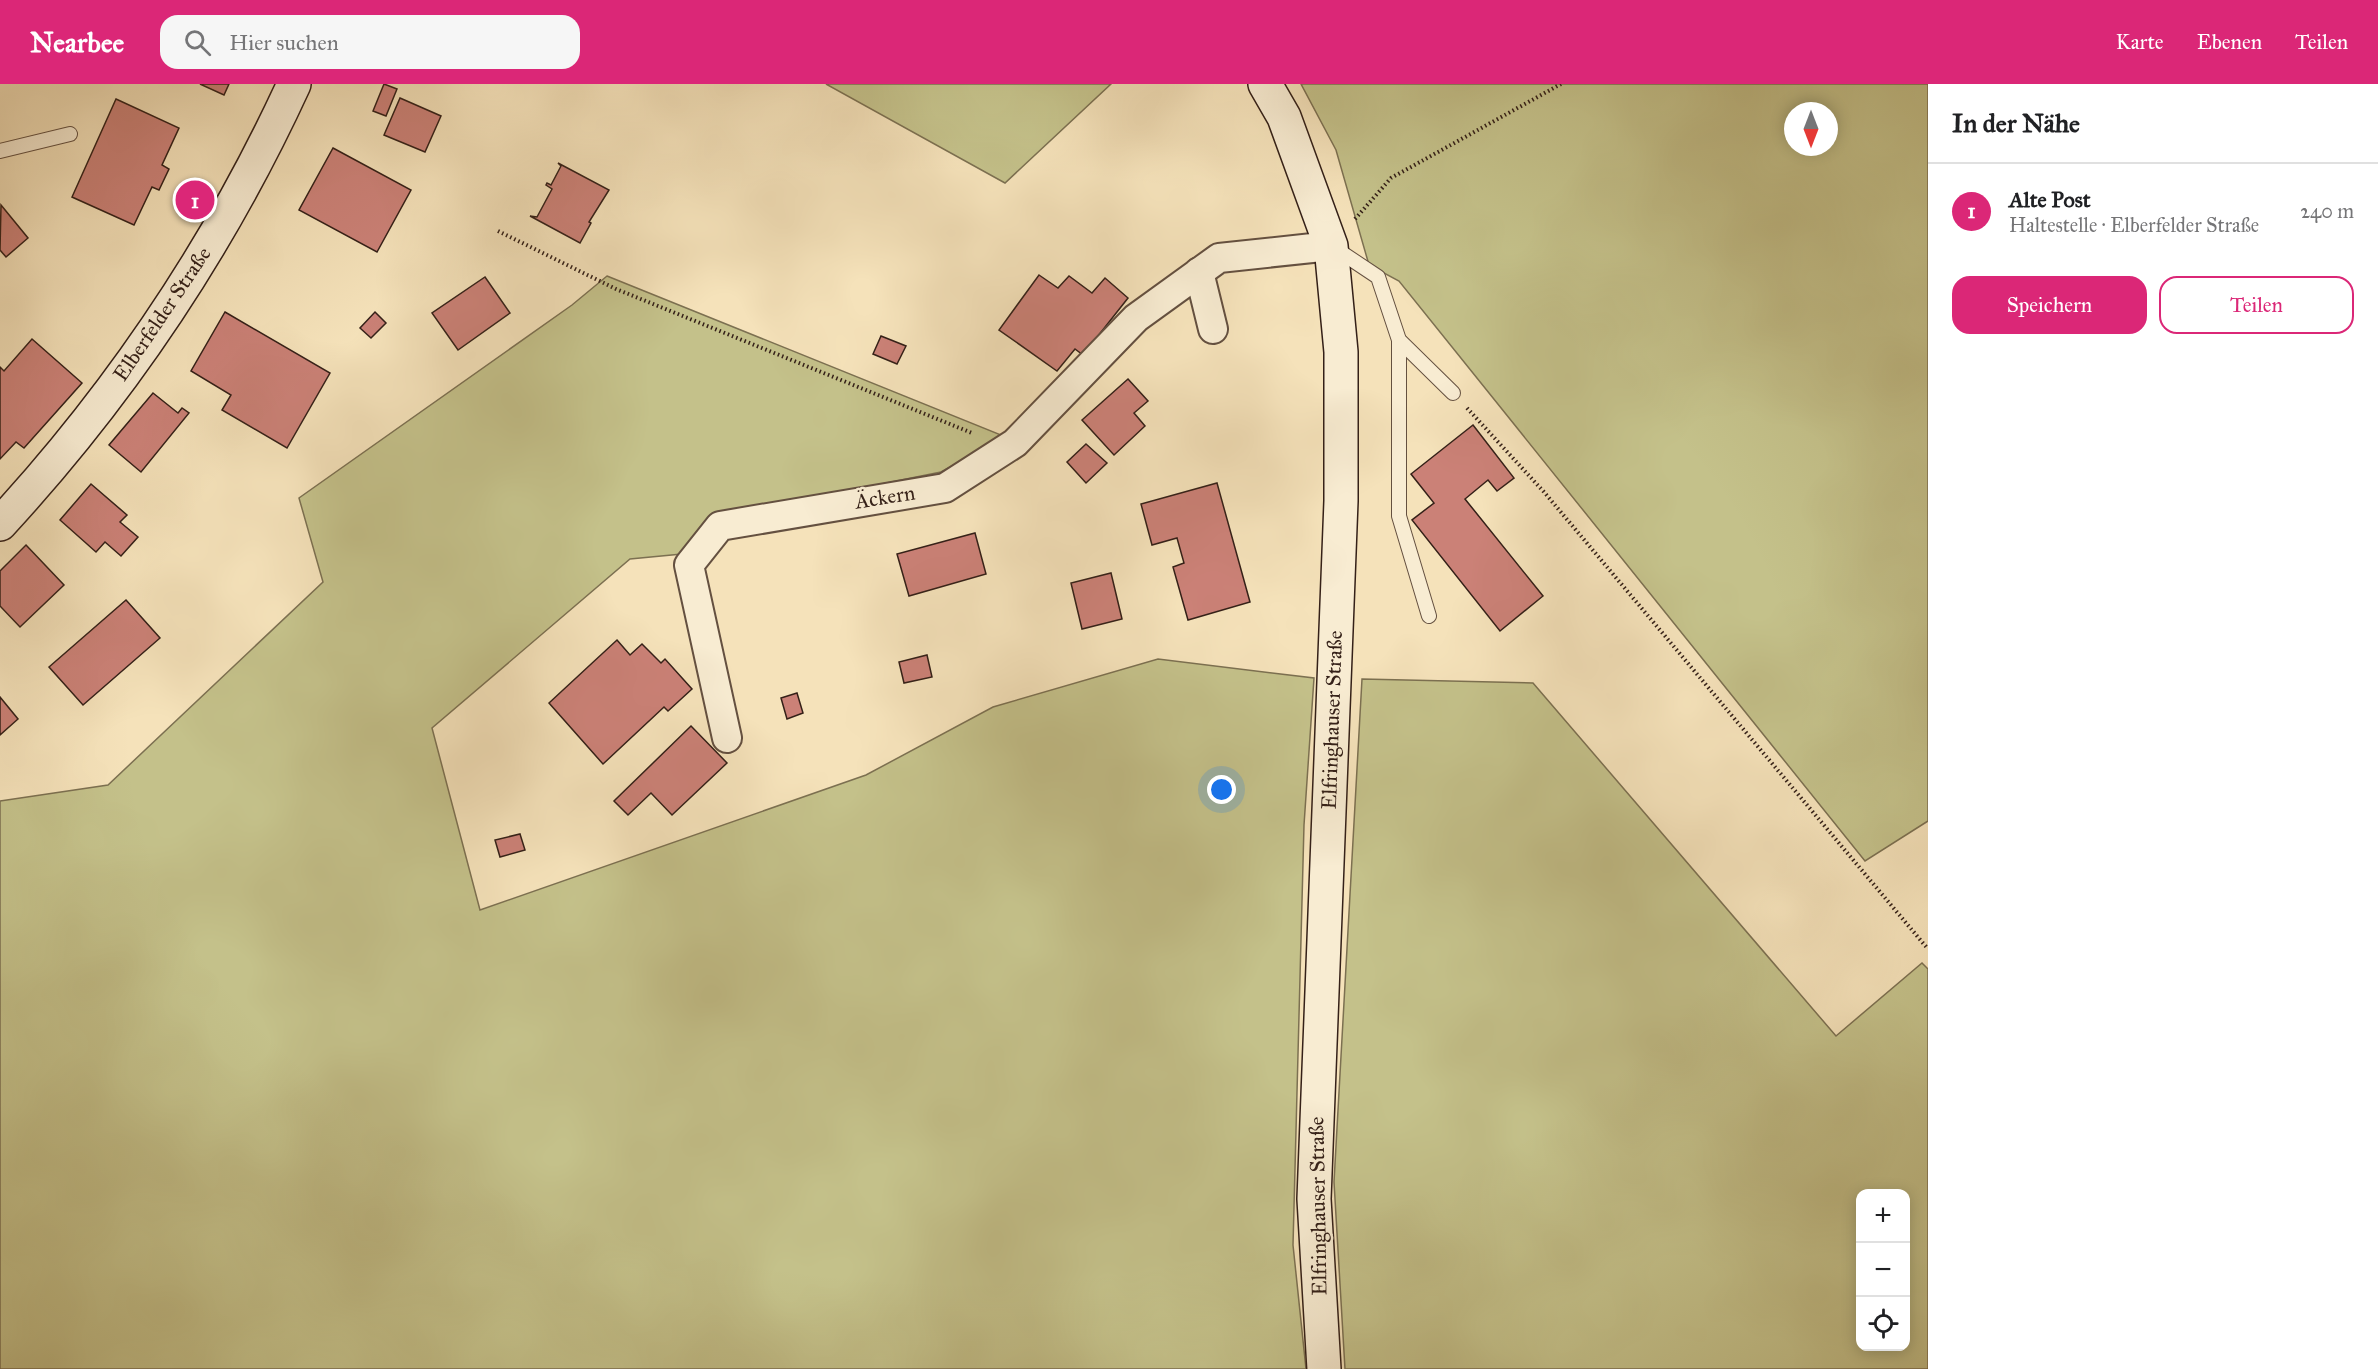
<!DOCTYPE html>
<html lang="de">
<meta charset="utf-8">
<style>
:root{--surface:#fff;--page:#f6f6f6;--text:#202124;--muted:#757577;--line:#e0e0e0;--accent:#db2777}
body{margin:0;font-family:"IM FELL Great Primer",serif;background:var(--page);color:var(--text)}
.controls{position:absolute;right:18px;bottom:18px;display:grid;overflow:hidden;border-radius:12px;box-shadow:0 3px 15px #0003}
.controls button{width:54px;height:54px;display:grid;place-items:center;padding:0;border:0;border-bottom:2px solid var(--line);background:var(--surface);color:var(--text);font:30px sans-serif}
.compass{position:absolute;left:1784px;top:18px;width:54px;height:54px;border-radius:50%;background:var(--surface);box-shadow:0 3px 15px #0003;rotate:180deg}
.you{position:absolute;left:1222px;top:706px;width:21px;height:21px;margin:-15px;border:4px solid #fff;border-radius:50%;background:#1a73e8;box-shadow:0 0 0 9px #1a73e833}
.badge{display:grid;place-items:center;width:39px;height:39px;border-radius:50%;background:var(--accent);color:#fff;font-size:20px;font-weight:700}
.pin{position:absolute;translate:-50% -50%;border:3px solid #fff;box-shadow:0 2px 6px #0006}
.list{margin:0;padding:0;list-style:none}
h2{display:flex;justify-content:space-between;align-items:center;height:78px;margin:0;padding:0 24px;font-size:26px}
h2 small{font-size:20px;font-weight:400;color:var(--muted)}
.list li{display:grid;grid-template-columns:39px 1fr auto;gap:18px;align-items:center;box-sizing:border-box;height:96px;padding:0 24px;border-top:2px solid var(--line)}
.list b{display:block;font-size:22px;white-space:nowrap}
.list p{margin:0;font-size:20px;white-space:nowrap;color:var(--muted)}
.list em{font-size:20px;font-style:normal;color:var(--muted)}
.actions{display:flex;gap:12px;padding:18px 24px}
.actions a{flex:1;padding:14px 0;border:2px solid var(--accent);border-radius:18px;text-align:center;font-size:21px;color:var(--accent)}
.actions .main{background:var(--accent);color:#fff}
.icon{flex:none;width:33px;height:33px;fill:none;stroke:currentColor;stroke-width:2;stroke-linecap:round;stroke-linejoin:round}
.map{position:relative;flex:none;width:1928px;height:1285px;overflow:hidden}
header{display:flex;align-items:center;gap:36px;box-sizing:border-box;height:84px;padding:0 30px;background:var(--accent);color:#fff}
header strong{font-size:28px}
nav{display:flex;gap:33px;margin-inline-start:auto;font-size:21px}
.search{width:420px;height:54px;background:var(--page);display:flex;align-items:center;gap:15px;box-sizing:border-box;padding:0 21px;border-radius:18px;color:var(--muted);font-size:22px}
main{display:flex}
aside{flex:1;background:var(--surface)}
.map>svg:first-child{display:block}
.green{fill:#c4c18a;stroke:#7c7051;stroke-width:1.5;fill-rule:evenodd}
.building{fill:#cb8177;stroke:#342018;stroke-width:1.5}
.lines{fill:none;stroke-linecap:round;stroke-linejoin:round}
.lane-casing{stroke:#645040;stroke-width:16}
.street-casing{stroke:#645040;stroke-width:32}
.secondary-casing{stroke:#342018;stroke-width:36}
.path{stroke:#342018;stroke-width:4;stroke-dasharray:1.5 3;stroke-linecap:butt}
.lane{stroke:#f8ecd2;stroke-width:14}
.street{stroke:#f8ecd2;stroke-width:28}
.secondary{stroke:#f8ecd2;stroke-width:33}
.labels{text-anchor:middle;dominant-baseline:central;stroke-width:5;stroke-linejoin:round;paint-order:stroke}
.street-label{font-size:21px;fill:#342018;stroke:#f8ecd2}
</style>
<header>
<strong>Nearbee</strong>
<div class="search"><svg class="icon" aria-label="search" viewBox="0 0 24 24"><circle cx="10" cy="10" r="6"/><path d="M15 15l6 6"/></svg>Hier suchen</div>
<nav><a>Karte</a><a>Ebenen</a><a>Teilen</a></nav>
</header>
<main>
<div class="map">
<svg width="1928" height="1285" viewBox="0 0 1928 1285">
<rect width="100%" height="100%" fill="#f5e2ba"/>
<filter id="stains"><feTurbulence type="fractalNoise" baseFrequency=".00333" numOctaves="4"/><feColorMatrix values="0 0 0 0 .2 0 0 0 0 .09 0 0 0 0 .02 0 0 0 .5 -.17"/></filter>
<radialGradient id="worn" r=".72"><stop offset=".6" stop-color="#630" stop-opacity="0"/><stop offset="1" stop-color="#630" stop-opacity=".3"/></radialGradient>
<g class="green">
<path d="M826,0H1111L1005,99Z"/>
<path d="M1301,0H1928V737L1865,777L1399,197L1369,181L1336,66ZM1793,27H1829V63H1793Z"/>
<path d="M607,192L1006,353L941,388L723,432L682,470L630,475L432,644L480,826L866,691L993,623L1158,575L1314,594L1304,741L1293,1161L1306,1285H0V717L108,701L323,498L299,414L572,221Z"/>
<path d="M1362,595L1533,599L1836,952L1922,879L1928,885V1285H1345L1334,1098ZM1860,1110H1906V1262H1860Z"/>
</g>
<g class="building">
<path d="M200,0H229L224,11Z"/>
<path d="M384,0L397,5L386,32L373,27Z"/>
<path d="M400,14L441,32L425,68L384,51Z"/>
<path d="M116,15L179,44L162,81L169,85L159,106L152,103L134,141L72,113Z"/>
<path d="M333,64L411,106L377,168L299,126Z"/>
<path d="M558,79L609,106L589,138L591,139L580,159L530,132L537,133L552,105L546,101L547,99L551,101L561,82Z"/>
<path d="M1,121L28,154L6,173L0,166Z"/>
<path d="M1039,191L1058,204L1069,192L1092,209L1105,194L1128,214L1083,271L1075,265L1057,287L999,246Z"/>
<path d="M485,193L510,229L458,266L432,229Z"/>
<path d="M225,228L330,289L287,364L222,326L231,311L191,287Z"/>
<path d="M375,228L386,239L371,254L360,244Z"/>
<path d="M881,252L906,262L897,280L873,270Z"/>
<path d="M32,255L82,299L24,364L16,358L0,375V283L4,287Z"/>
<path d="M1128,295L1148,317L1134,329L1145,342L1114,371L1082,336Z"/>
<path d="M153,309L178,329L182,324L189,329L141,388L109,361Z"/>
<path d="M1473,341L1514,394L1497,407L1488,396L1465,415L1543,512L1500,547L1412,436L1434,419L1411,390Z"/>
<path d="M1086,360L1107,379L1086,399L1067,378Z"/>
<path d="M1217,399L1250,518L1188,536L1173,483L1184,479L1177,454L1152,461L1141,420Z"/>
<path d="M91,400L127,431L120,438L138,453L121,472L105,458L96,468L60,436Z"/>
<path d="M975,449L986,490L909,512L897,470Z"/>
<path d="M26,461L64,501L20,543L0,522V487Z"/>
<path d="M1111,489L1122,535L1082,545L1071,499Z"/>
<path d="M126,516L160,554L83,621L49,583Z"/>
<path d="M617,556L630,571L642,560L661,579L665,575L692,605L668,627L664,623L603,680L549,619Z"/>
<path d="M927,571L932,593L904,599L899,578Z"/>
<path d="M797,609L803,629L787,635L781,614Z"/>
<path d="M0,613L18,635L0,651Z"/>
<path d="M691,642L727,679L672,731L651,709L628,731L614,717Z"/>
<path d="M520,750L525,766L500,773L495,756Z"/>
</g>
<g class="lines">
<g class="lane-casing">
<g id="lane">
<path d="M0,67L70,50"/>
<path d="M1333,163L1378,193L1399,256L1453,309"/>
<path d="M1399,256V432L1429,532"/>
</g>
</g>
<g class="street-casing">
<g id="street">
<path d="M1199,188L1213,245"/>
<path d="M727,654L689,481L720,442L945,404L1015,359L1136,234L1219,174L1331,162"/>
</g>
</g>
<g class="secondary-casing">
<g id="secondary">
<path d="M1265,0L1284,33L1331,162L1341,268V417L1314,1115L1324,1285"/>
<path d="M0,440C120,310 220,161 294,0"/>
</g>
</g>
<g class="path">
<path d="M1355,135L1391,94L1561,0"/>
<path d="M498,147L616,205L972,349"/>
<path d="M1467,324L1544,408L1928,865"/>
</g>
<use href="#lane" class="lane"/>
<use href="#street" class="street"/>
<use href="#secondary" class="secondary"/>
</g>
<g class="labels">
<g class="street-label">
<text transform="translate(162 230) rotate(-56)">Elberfelder Straße</text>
<text transform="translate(885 413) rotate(-9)">Äckern</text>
<text transform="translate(1332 636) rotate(-88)">Elfringhauser Straße</text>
<text transform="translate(1318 1122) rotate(-91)">Elfringhauser Straße</text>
</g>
</g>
<rect width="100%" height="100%" filter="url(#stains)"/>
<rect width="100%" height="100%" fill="url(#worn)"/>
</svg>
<div class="controls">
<button>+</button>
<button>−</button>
<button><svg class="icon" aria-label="locate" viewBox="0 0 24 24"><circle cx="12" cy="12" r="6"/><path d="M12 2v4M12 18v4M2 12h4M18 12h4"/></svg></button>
</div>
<svg class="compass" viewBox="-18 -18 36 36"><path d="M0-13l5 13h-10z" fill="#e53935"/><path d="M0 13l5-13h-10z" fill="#757577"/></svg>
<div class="you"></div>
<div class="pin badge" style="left:195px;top:116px">1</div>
</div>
<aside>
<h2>In der Nähe<small></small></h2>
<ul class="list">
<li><span class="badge">1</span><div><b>Alte Post</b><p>Haltestelle · Elberfelder Straße</p></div><em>240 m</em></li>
</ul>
<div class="actions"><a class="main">Speichern</a><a>Teilen</a></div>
</aside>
</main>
